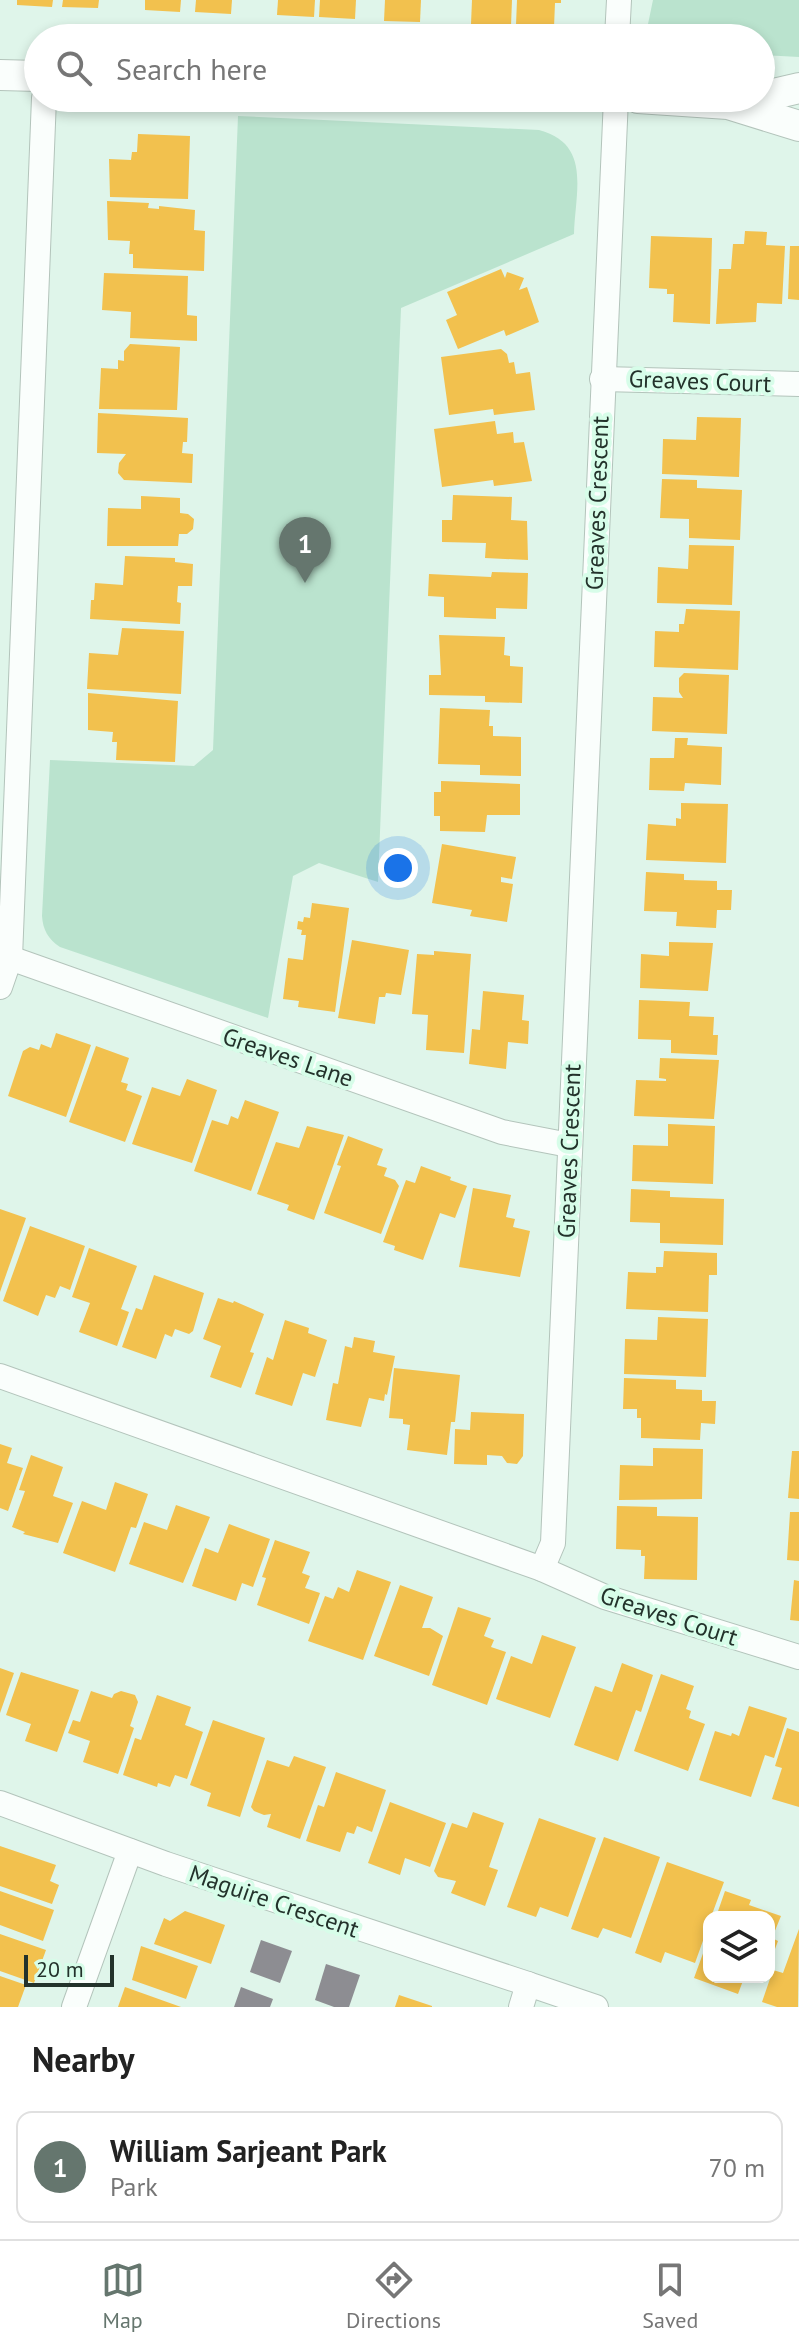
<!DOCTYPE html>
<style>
:root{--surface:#fff;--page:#f6f6f6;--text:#222;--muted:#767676;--line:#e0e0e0;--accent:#65766e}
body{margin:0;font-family:"PT Sans",sans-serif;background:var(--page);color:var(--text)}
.controls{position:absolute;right:24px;bottom:24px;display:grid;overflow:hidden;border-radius:16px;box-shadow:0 4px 12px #0003}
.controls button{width:72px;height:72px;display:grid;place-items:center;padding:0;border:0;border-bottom:2px solid var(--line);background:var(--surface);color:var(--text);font:40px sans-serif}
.scale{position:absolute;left:24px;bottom:20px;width:90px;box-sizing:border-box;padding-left:8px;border:4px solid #23322b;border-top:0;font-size:22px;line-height:28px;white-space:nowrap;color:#23322b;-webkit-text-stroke:6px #d7fde9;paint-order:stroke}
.you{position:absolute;left:398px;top:868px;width:28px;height:28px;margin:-20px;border:6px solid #fff;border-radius:50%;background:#1a73e8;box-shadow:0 0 0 12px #1a73e833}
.badge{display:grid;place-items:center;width:52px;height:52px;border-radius:50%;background:var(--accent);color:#fff;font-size:26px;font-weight:700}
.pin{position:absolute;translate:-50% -66px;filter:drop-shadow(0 2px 4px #0008)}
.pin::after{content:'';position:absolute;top:42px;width:28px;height:24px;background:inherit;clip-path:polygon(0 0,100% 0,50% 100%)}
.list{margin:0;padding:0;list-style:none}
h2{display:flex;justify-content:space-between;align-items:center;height:104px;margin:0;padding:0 32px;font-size:34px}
h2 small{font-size:26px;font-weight:400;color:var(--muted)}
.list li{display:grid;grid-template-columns:52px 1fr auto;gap:24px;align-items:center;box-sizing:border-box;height:112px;margin:0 16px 16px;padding:0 16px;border:2px solid var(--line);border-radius:16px}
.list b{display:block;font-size:30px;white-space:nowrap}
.list p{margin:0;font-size:26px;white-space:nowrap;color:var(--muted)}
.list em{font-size:26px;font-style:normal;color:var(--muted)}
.icon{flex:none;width:44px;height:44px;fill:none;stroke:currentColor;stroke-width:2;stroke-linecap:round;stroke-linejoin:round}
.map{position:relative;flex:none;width:799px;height:2007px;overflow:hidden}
.search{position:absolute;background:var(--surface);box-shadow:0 4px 12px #0003;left:24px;right:24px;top:24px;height:88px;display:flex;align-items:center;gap:20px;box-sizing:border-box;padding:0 28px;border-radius:44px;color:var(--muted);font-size:30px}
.sheet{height:232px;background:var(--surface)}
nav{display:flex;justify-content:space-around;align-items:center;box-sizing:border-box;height:112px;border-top:2px solid var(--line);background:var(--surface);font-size:22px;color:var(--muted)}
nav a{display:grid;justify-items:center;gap:4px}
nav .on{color:var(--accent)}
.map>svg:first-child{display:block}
.green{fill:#bae3ce}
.homes{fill:#f2c14e}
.industry{fill:#8d8d92}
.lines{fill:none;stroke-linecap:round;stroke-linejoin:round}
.minor-casing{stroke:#b3c4bb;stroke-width:26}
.tertiary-casing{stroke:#b3c4bb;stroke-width:32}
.minor{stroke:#fafefc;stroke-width:24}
.tertiary{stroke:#fafefc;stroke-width:30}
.labels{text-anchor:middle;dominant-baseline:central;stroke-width:8;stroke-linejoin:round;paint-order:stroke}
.street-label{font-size:24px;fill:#23322b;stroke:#d7fde9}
</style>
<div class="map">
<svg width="799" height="2007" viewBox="0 0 799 2007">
<rect width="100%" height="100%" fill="#dff5ea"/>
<g class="green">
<path d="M653,0H799V57L761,55V38H653L648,24Z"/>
<path d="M238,116L539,130C592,144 575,192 574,234L401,308L378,882L319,863L293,876L268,1018L60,947C48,939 43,930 42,916L50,760L194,766L213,750Z"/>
</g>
<g class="homes">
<path d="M17,0H53L52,7L17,5Z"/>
<path d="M63,0H99L98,8L62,7Z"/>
<path d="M145,0H181L180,12L145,10Z"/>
<path d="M196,0H232L231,14L195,12Z"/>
<path d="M278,0H315L314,17L277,15Z"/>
<path d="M320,0H356L355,19L319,17Z"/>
<path d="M385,0H421L420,22L384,21Z"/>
<path d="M472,0H512L511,26L471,24Z"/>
<path d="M517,0H561V3H555L554,27L516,25Z"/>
<path d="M138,134L190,136L188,199L110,197L109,159L131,160L132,152H137Z"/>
<path d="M107,201L149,203L148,208L159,209V206L195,210L194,230L205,231L204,271L133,268V254H129L130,241L108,240Z"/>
<path d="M745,231L767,232L766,245L785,246L782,304L757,303L756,322L716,324L719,269H731L733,244H744Z"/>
<path d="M651,236L712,238L710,324L673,322L674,294H667V289L649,288Z"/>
<path d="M790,246H799V300L788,299Z"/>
<path d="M501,269L505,278L507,272L524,278L519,290L527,287L539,322L506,336L504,330L458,349L446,320L457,315L447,292Z"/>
<path d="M104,273L188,276L187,315L197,316V341L130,338L131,312L102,310Z"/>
<path d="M130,344L180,347L177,410L99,409L101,368L118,369V360L124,361V351Z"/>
<path d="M501,349L507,354L509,363L514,362L516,374L530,372L535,410L494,415L493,409L449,415L441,357Z"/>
<path d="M98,413L188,418L187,442H183L182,453L193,454L192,483L124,480L118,473L119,463L126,454L97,453Z"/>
<path d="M697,417L741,418L739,477L662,474L663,439L696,440Z"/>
<path d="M495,421L497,434L513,432L514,443L524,442L532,481L494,486L493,480L442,487L434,429Z"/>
<path d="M662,479L697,480V488L742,490L740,540L689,538V519L660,518Z"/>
<path d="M453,495L512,497L511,520L527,521L528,560L485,558L486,543L442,542V520H452Z"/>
<path d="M141,496L180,498V513L188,514L194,519L193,529L187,534H179L178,546H107L108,508L141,509Z"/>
<path d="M689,545L734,546L732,605L657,603L658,567L688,569Z"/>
<path d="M125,556L175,558V562L193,564L192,586H178L177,602L181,603L180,624L90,619L91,600H94L95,583L123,585Z"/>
<path d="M492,572L528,573L527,609L496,608V619L444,617V597L428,596L429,574L491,577Z"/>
<path d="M686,609L740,611L738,670L654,667L655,631L679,632V624H684Z"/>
<path d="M122,628L184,631L181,694L87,689L89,653L118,655Z"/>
<path d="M439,635L505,637L504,655L510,656V666L523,667L522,703L485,702V696L429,695V675H441Z"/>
<path d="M684,673L729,675L727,734L652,731L653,697L683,698L679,692V678Z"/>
<path d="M88,693L178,701L175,762L116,760L117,742H112L113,732L88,730Z"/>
<path d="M440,708L490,710L489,726H493V736L521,737V776L480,775V765L438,764Z"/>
<path d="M675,738H688L687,745L722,747L721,785L685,783L684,791L649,790L650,758H674Z"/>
<path d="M441,781L520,784V815H487L485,832L440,831V816H434V792H441Z"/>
<path d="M681,803L728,804L726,863L646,860L648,824L676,826V818L681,819Z"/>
<path d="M442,844L516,857L512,879L501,877V882L513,884L507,922L470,916L472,910L432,903Z"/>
<path d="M646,872L684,874V880L717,881V890H732L731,910H717L716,928L676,926L677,912L644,911Z"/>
<path d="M312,903L349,908L335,1012L298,1007L299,1001L283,999L288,958L303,960L306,935H301L302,930L297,929L298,921L303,922L304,917L310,918Z"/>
<path d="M352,940L409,950L401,995L386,993L385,997H379L375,1024L338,1018Z"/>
<path d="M669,942L713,943L708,991L640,988L641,954L669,956Z"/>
<path d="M434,951L471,954L464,1053L426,1050L428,1015L412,1014L417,954L434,955Z"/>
<path d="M483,991L524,995L522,1020L529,1021L528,1044L508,1042L506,1069L469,1064L472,1029L480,1030Z"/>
<path d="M639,1000L690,1002L689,1016L714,1017L713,1035H718L717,1055L671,1053V1040L638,1039Z"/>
<path d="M56,1033L91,1045L66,1117L8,1096L23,1051L30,1047L39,1050L41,1044L51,1048Z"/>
<path d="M96,1046L129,1058L121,1082L128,1084L126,1090L142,1096L125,1142L69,1122Z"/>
<path d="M660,1058L719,1060L714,1119L634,1116L636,1080L666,1081V1079L659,1078Z"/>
<path d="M187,1079L217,1090L192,1163L132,1144L152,1087L180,1096Z"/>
<path d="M245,1100L279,1112L251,1191L194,1171L212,1120L228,1125L231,1116L238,1119Z"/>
<path d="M668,1124L715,1126L713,1184L632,1181L633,1145L668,1146Z"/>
<path d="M307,1126L344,1135L314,1220L287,1210L289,1205L257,1194L276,1142L299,1148Z"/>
<path d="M348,1136L383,1149L377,1165L387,1168L384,1176L395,1180L399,1186L381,1234L324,1213L341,1166L337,1165Z"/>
<path d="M421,1166L451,1177L450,1180L467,1186L455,1218L440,1213L423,1260L394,1250L395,1246L383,1242L406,1180L415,1183Z"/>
<path d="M473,1188L511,1195L506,1217L515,1219L513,1227L530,1231L520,1277L459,1267Z"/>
<path d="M631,1189L670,1191V1197L724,1199L723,1245L660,1243V1223L630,1222Z"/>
<path d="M0,1209L26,1218L0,1292Z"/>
<path d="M30,1226L85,1246L70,1290L60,1286L55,1298L46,1295L38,1316L3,1301Z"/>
<path d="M89,1248L137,1266L121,1309L129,1312L117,1346L79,1332L90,1303L72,1297Z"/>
<path d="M664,1251L717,1253V1275H709L708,1312L626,1309L628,1272L656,1273V1267H663Z"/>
<path d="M154,1275L204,1293L193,1331L189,1334L175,1329L172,1337L165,1334L156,1359L122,1347L136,1308L142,1310Z"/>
<path d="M218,1298L233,1303L234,1301L264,1314L250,1352L254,1353L241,1388L210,1377L221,1346L203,1339Z"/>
<path d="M658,1317L708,1319L706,1377L624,1374L625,1339L657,1340Z"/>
<path d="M285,1320L309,1328L308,1333L327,1340L315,1377L303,1373L292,1406L255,1394L267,1357L273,1360Z"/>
<path d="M354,1337L375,1341L373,1352L395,1356L387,1395L385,1394L384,1401L369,1398L361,1427L326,1420L333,1383L338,1384L345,1346L352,1348Z"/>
<path d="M394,1368L460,1375L455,1422H451L447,1455L407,1450L410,1425L403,1424V1419L389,1418Z"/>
<path d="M624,1378L676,1380V1389L702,1390V1401H716L715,1424L701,1423L700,1440L641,1438V1418H637V1409H623Z"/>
<path d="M471,1412L524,1414L523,1456L517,1464L507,1463L502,1456L487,1455V1465L454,1464L455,1429L470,1430Z"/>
<path d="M0,1444L12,1448L7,1463L23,1468L8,1511L0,1508Z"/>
<path d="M653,1448L703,1449L702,1499L619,1500L620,1465L653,1466Z"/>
<path d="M792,1451H799V1499L788,1498Z"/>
<path d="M31,1455L63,1467L53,1496L73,1503L58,1543L23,1534L25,1532L12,1527L25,1491L19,1490Z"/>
<path d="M115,1482L148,1494L136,1528L131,1527L115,1572L63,1553L82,1501L106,1510Z"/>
<path d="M176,1505L210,1517L183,1583L129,1564L144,1522L167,1530Z"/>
<path d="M617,1506L657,1507V1516L698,1517L697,1580L644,1579L645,1556H641V1550L616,1549Z"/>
<path d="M790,1512H799V1561L787,1560Z"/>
<path d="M229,1524L270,1539L253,1587L242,1583L236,1601L192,1586L205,1548L218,1553Z"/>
<path d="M275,1540L310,1552L302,1573L310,1576L305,1588L320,1593L309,1624L257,1605L266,1578L262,1577Z"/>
<path d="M357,1570L391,1582L363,1660L308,1641L325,1596L333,1599L338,1587L349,1592Z"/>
<path d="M794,1580L799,1581V1621L790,1620Z"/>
<path d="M400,1585L433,1597L422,1628H430L443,1636L429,1676L374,1656Z"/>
<path d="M458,1607L491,1618L484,1636L494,1640L491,1647L506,1652L487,1705L432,1685Z"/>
<path d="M542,1635L576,1647L550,1718L496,1699L511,1656L532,1664Z"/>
<path d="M622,1663L653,1675L641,1712L636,1710L618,1761L574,1745L595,1686L612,1692Z"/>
<path d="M0,1668L14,1673L0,1713Z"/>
<path d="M21,1672L79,1690L57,1752L25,1741L31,1724L6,1715Z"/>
<path d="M661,1674L694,1686L686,1709L691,1711L689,1718L705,1724L688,1771L634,1751Z"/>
<path d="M91,1691L112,1698L114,1694L121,1691L135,1695L138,1702L130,1726L134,1728L118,1774L83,1762L90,1741L68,1733L73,1720L80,1722Z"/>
<path d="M157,1695L191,1707L185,1725L203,1732L187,1779L175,1775L170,1787L158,1783L157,1787L123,1775L135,1738L141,1740Z"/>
<path d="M749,1706L787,1718L774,1758L765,1755L751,1797L699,1780L715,1731L731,1736L732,1733L739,1736Z"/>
<path d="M213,1720L265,1738L240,1817L207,1806L211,1793L190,1785Z"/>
<path d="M787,1728L799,1732V1807L772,1799L782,1768L775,1766Z"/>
<path d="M294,1756L326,1767L300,1839L267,1827L271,1814L264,1815L254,1811L251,1807L267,1760L289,1767Z"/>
<path d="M336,1772L386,1790L372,1832L357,1826L354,1834L347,1832L340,1852L306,1841L318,1805L324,1807Z"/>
<path d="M390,1802L446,1823L430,1867L405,1858L400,1875L368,1863Z"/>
<path d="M473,1812L504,1823L489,1867L498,1870L485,1906L451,1893L456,1881L438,1877L434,1871L452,1823L467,1828Z"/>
<path d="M539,1818L596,1838L568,1917L540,1907L536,1917L507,1907Z"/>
<path d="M604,1837L660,1857L631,1938L603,1928L598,1938L571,1929Z"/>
<path d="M0,1846L56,1865L50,1881L59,1885L52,1904L0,1886Z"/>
<path d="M667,1862L724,1882L711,1917H709V1924L695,1963L665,1952L661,1963L635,1953Z"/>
<path d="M0,1891L54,1910L43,1941L0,1925Z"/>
<path d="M725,1891L751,1900L749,1905L781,1916L772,1938L778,1941L769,1965V1917H716Z"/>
<path d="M185,1911L225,1925L211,1964L154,1944L164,1918L170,1921Z"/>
<path d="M799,1929L798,2007H777L762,2002L773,1970L783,1973Z"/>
<path d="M0,1934L46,1950L34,1983L0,1971Z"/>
<path d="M709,1937V1977H759L757,1983L744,1978L738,1994L694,1978Z"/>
<path d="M141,1946L198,1966L186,1999L132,1980Z"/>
<path d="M0,1976L26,1985L18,2007H0Z"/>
<path d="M125,1987L181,2007H118Z"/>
<path d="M399,1995L432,2006V2007H395Z"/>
</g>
<g class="industry">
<path d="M261,1940L292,1951L280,1983L250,1972Z"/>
<path d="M326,1964L360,1975L349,2007H334L315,2000Z"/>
<path d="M241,1987L273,1999L270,2007H234Z"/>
</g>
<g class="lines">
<g class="minor-casing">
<g id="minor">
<path d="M617,38L619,0"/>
<path d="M602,379L799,384"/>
<path d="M10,958L502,1132L569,1145"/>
<path d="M0,987L10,958L44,98"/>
<path d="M0,1376L542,1569L553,1543L616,98"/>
<path d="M542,1569L605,1597L799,1657"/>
<path d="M0,1803L166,1864L528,1984L521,2007"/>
<path d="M528,1984L596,2007"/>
<path d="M74,2007L130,1851"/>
</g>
</g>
<g class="tertiary-casing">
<g id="tertiary">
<path d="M0,75L38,76"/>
<path d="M761,97L799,88"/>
<path d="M638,98L728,104L799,126"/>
</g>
</g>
<use href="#minor" class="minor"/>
<use href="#tertiary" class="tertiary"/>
</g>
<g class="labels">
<g class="street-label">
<text transform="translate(700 381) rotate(2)">Greaves Court</text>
<text transform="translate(597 503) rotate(-88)">Greaves Crescent</text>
<text transform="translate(288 1057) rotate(19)">Greaves Lane</text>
<text transform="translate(569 1151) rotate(-88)">Greaves Crescent</text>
<text transform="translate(669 1616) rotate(18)">Greaves Court</text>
<text transform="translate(274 1901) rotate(19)">Maguire Crescent</text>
</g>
</g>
</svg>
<div class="controls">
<button><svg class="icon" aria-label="layers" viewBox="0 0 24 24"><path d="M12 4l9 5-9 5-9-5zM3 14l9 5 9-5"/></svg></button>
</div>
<div class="scale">20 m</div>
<div class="you"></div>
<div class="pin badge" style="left:305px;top:583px">1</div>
<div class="search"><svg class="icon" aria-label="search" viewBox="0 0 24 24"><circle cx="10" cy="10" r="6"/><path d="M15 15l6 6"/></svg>Search here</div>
</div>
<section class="sheet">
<h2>Nearby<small></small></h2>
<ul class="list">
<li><span class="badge">1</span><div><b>William Sarjeant Park</b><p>Park</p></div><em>70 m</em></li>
</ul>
</section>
<nav>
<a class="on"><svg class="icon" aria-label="map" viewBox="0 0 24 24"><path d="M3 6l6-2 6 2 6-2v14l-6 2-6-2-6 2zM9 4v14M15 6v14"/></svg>Map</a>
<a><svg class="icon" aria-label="directions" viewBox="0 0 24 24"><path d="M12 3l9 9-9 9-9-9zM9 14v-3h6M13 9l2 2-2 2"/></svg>Directions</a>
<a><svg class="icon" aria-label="saved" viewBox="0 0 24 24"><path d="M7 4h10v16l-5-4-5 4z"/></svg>Saved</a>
</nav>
